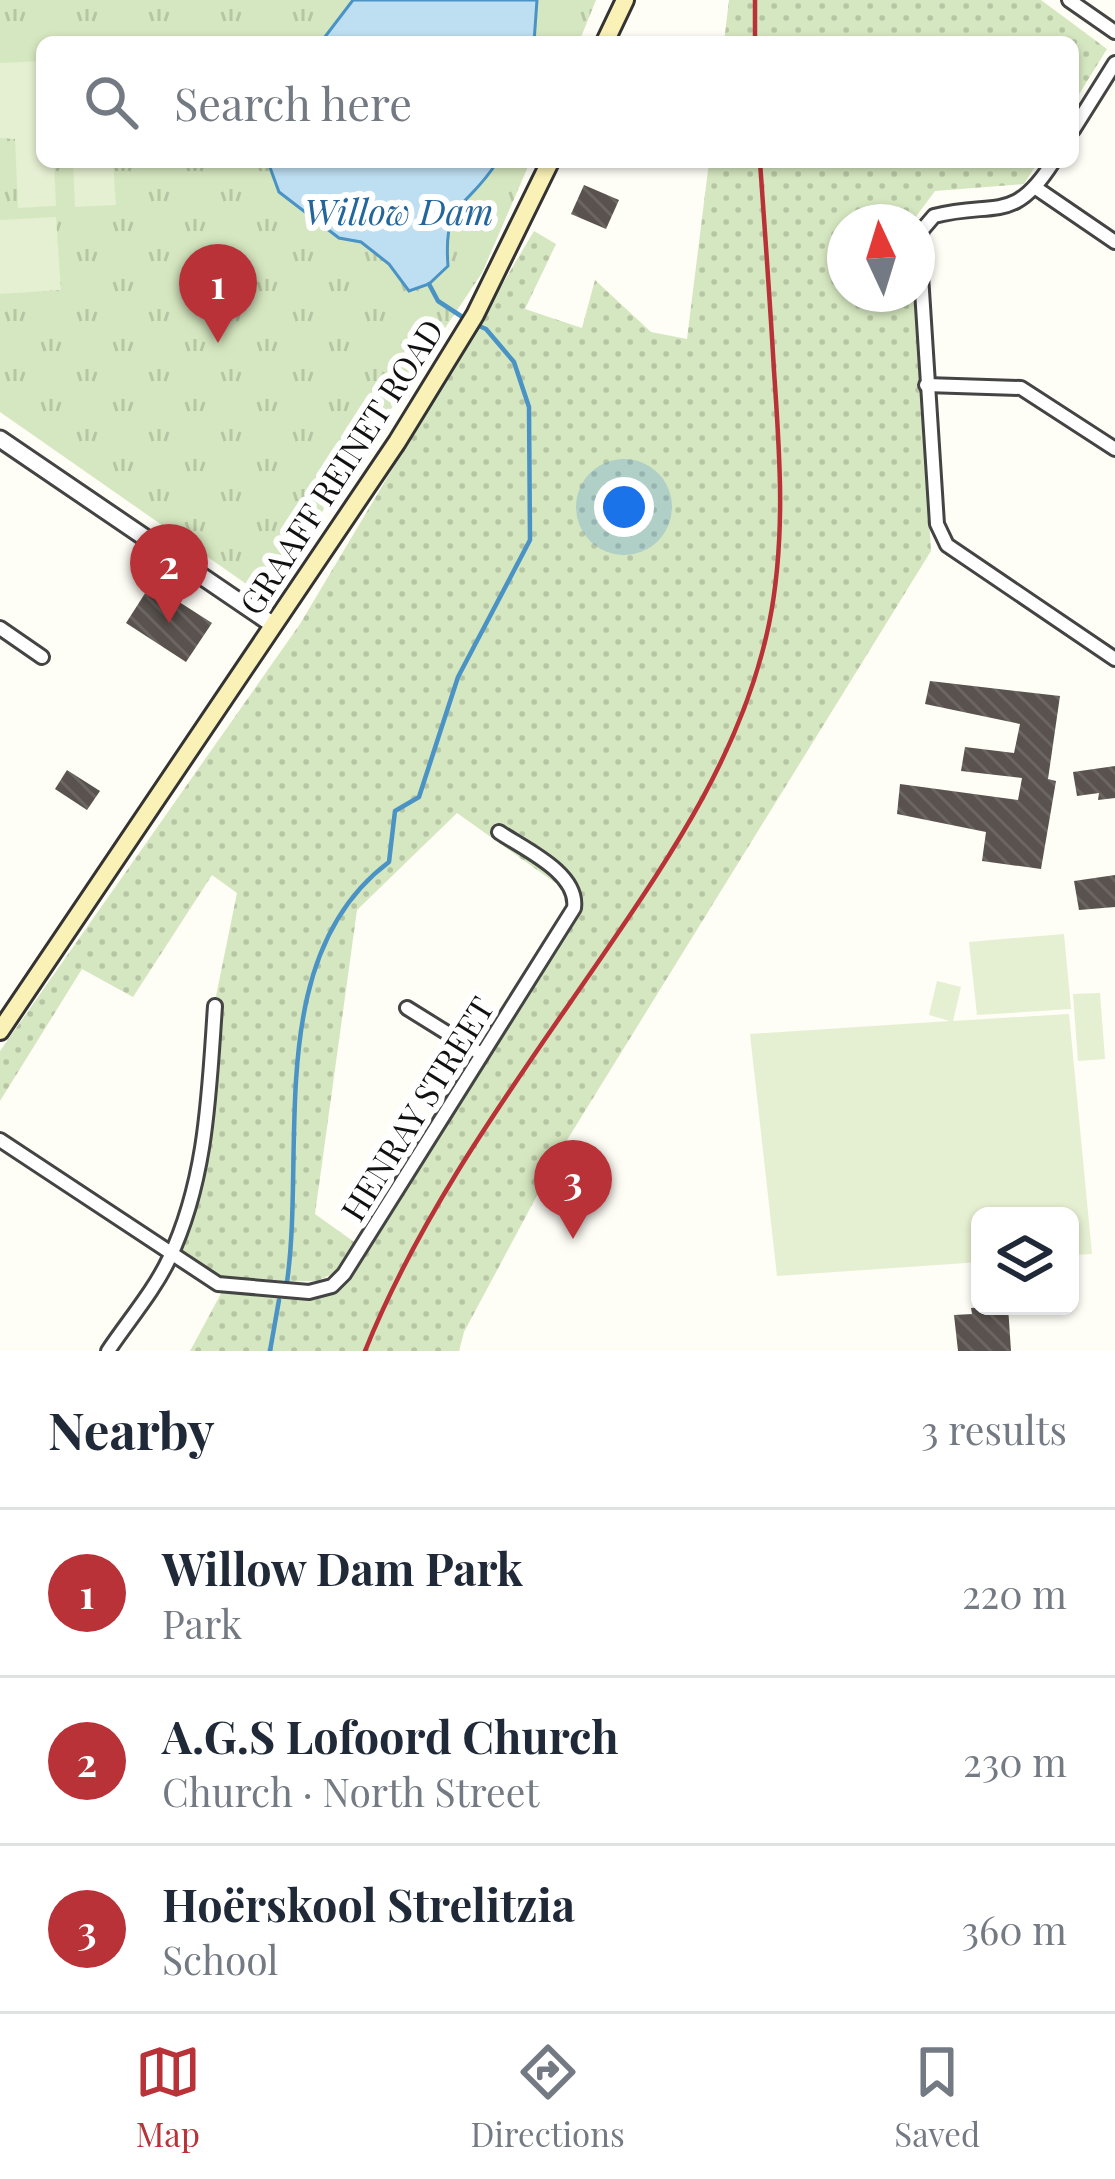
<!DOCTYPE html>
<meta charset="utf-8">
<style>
:root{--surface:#fff;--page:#f6f6f7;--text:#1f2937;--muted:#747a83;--line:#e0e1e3;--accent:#b83238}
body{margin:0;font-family:"Playfair Display",serif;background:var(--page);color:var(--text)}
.controls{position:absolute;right:36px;bottom:36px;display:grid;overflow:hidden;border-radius:18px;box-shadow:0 3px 9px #0004}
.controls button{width:108px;height:108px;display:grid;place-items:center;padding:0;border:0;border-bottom:3px solid var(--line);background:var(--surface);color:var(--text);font:60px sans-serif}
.compass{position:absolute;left:827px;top:204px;width:108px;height:108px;border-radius:50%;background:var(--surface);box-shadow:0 3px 9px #0004;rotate:356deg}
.you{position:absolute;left:624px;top:507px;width:42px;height:42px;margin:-30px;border:9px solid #fff;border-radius:50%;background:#1a73e8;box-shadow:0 0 0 18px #1a73e833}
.badge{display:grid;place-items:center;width:78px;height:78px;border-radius:50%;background:var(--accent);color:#fff;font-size:39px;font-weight:700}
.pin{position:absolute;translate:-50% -99px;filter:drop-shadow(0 3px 6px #0008)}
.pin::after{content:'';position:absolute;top:63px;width:42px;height:36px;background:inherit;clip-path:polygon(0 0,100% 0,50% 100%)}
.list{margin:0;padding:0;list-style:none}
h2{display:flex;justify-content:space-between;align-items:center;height:156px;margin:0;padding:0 48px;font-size:51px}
h2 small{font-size:39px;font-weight:400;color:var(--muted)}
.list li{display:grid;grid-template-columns:78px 1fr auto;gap:36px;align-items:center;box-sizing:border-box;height:168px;padding:0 48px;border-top:3px solid var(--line)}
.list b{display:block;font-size:45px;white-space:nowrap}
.list p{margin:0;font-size:39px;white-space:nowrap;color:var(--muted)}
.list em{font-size:39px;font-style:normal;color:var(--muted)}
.icon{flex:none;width:66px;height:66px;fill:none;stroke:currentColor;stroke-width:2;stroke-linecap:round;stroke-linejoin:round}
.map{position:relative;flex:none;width:1115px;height:1351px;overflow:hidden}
.search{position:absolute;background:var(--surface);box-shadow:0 3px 9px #0004;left:36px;right:36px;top:36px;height:132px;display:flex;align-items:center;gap:30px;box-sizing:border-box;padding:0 42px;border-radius:18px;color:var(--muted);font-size:45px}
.sheet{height:660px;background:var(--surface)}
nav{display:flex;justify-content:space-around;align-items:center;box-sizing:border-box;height:168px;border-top:3px solid var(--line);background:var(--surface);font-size:33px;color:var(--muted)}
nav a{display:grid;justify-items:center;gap:6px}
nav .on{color:var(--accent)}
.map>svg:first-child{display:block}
.grass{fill:url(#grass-dots)}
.park{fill:url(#park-tufts)}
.pitch{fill:#e5efd1}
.water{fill:#bedff2;stroke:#4a93c4;stroke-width:3}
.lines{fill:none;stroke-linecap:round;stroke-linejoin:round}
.stream{stroke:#4a93c4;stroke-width:4.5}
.building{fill:url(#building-back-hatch)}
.minor-casing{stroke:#444;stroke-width:18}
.tertiary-casing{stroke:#444;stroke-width:21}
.secondary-casing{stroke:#333;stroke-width:22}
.minor{stroke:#fff;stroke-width:12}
.tertiary{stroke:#fff;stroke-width:15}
.secondary{stroke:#f9f1b6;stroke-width:16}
.rail{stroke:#b83238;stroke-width:4.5}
.labels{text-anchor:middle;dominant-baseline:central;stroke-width:12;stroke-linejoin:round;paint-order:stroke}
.street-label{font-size:33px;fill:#111;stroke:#fff}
.water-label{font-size:36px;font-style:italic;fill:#22669b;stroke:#fff}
</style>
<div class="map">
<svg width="1115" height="1351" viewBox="0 0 1115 1351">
<defs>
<pattern id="grass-dots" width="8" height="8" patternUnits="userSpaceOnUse" patternTransform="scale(3)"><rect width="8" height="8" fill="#d5e7c0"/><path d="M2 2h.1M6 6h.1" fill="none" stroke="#b6c5a4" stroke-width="1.8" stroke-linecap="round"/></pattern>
<pattern id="park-tufts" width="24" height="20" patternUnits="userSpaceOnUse" patternTransform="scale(3)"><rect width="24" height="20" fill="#d5e7c0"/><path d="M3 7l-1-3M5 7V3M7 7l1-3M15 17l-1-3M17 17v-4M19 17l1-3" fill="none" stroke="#b6c5a4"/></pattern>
<pattern id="building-back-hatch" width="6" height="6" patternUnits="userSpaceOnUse" patternTransform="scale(3)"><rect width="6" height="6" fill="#59524e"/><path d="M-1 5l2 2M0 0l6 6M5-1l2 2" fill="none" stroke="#6c6663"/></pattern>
</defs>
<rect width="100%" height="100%" fill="#fefdf6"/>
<g class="grass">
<path d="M729,0H1041L1107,49L1073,104V42H724Z"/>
<path d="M709,162H1038L1024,184L935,191L912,222H845V294H916L931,551L564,1145L464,1332L459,1351H190L224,1288L318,1287L345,1275L578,899L457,813L357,910L315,1214L357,1244L341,1270L317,1281L224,1282L177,1251L192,1196L215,1001L237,893L212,875L133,997L82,969L0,1101V1051L300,624L534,231L556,244L525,309L582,328L595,280L651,332L687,339Z"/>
</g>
<path class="park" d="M0,0H596L579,42H42V162H530L482,273L265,597L0,412Z"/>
<g class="pitch">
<path d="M42,61V162H54L56,206L18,208L15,139L0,138V63Z"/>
<path d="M73,162H113L116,205L75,207Z"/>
<path d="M56,217L61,290L0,294V220Z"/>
<path d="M1064,934L1071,1009L977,1015L969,942Z"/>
<path d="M937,981L961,987L953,1021L1069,1014L1092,1254L1070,1255V1216H980V1262L777,1276L750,1034L950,1021L929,1015Z"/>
<path d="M1100,993L1105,1059L1078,1061L1073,994Z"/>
</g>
<g class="water">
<path d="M353,0H537L534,42H321Z"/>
<path d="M268,162H497C466,211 443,199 448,266L429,284L409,291L389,264L361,242L339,238L279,192Z"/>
</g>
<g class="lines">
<g class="stream">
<path d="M429,284L438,301L467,320"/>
<path d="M287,1282C306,1148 263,956 389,862L395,811L419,797L458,677L530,540L529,407L514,362L486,329L477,325"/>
<path d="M270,1351L279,1300"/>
</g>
</g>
<g class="building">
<path d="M584,185L619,200L606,229L571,214Z"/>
<path d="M151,584L212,623L186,662L126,623Z"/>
<path d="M930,681L1060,696L1048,779L1056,781L1041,869L982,861L986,832L897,814L900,784L1018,800L1022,778L961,771L965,747L1014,753L1020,724L925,704Z"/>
<path d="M1115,766V798L1098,800L1099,793L1077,796L1073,772Z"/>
<path d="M67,770L100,791L87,810L55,789Z"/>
<path d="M1115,875V907L1079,910L1074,881Z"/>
<path d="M1008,1306L1011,1351H958L954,1315L972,1314L971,1308Z"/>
</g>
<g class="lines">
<g class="minor-casing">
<g id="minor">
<path d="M1069,0L1115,32"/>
<path d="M1073,130L1115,63"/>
<path d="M1053,162C1013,225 995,200 934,216L922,230L919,244L937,524L947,545L1115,659"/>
<path d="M1036,188L1115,242"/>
<path d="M926,385L1021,388L1115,449"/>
<path d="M0,628L42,657"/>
<path d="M407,1008L481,1054"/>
<path d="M0,1140L218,1284L309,1292L332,1286L344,1274L574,908C579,873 524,849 499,832"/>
<path d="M108,1351C128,1321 154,1291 169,1259C207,1179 209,1092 215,1006"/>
</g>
</g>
<g class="tertiary-casing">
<path id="tertiary" d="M0,439L272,624"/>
</g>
<g class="secondary-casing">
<g id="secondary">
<path d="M605,42L625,0"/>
<path d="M0,1031L397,442L475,315L550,162"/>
</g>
</g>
<use href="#minor" class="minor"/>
<use href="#tertiary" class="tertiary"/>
<use href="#secondary" class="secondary"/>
<g class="rail">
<path d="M755,42V0"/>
<path d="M365,1351C423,1207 516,1082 603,955C674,851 743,749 769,624C786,540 780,456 774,371C770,301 765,232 760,162"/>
</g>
</g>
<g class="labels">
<g class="street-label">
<text transform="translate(340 466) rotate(-57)">GRAAFF REINET ROAD</text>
<text transform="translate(416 1108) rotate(-58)">HENRAY STREET</text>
</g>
<g class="water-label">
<text x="399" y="210">Willow Dam</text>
</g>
</g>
</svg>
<div class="controls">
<button><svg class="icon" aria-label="layers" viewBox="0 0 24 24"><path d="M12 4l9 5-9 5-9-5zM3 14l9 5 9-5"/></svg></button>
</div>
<svg class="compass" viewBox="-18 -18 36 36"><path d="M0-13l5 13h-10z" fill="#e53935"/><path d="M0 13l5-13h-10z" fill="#747a83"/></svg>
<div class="you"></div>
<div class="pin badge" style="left:218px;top:343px">1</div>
<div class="pin badge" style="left:169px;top:623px">2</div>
<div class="pin badge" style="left:573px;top:1239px">3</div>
<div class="search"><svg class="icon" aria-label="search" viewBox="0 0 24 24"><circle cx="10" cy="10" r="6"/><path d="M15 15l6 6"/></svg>Search here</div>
</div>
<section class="sheet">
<h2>Nearby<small>3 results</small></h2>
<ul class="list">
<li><span class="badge">1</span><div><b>Willow Dam Park</b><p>Park</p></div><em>220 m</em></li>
<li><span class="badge">2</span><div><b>A.G.S Lofoord Church</b><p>Church · North Street</p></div><em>230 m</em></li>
<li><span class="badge">3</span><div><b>Hoërskool Strelitzia</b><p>School</p></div><em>360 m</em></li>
</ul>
</section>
<nav>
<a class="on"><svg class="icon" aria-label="map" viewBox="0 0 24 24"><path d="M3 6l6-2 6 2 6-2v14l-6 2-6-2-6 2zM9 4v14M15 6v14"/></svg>Map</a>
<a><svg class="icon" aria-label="directions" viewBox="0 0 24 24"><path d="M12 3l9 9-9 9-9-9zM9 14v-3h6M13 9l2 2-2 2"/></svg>Directions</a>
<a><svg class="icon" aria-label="saved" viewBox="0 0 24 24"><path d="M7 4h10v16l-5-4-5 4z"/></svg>Saved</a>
</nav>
